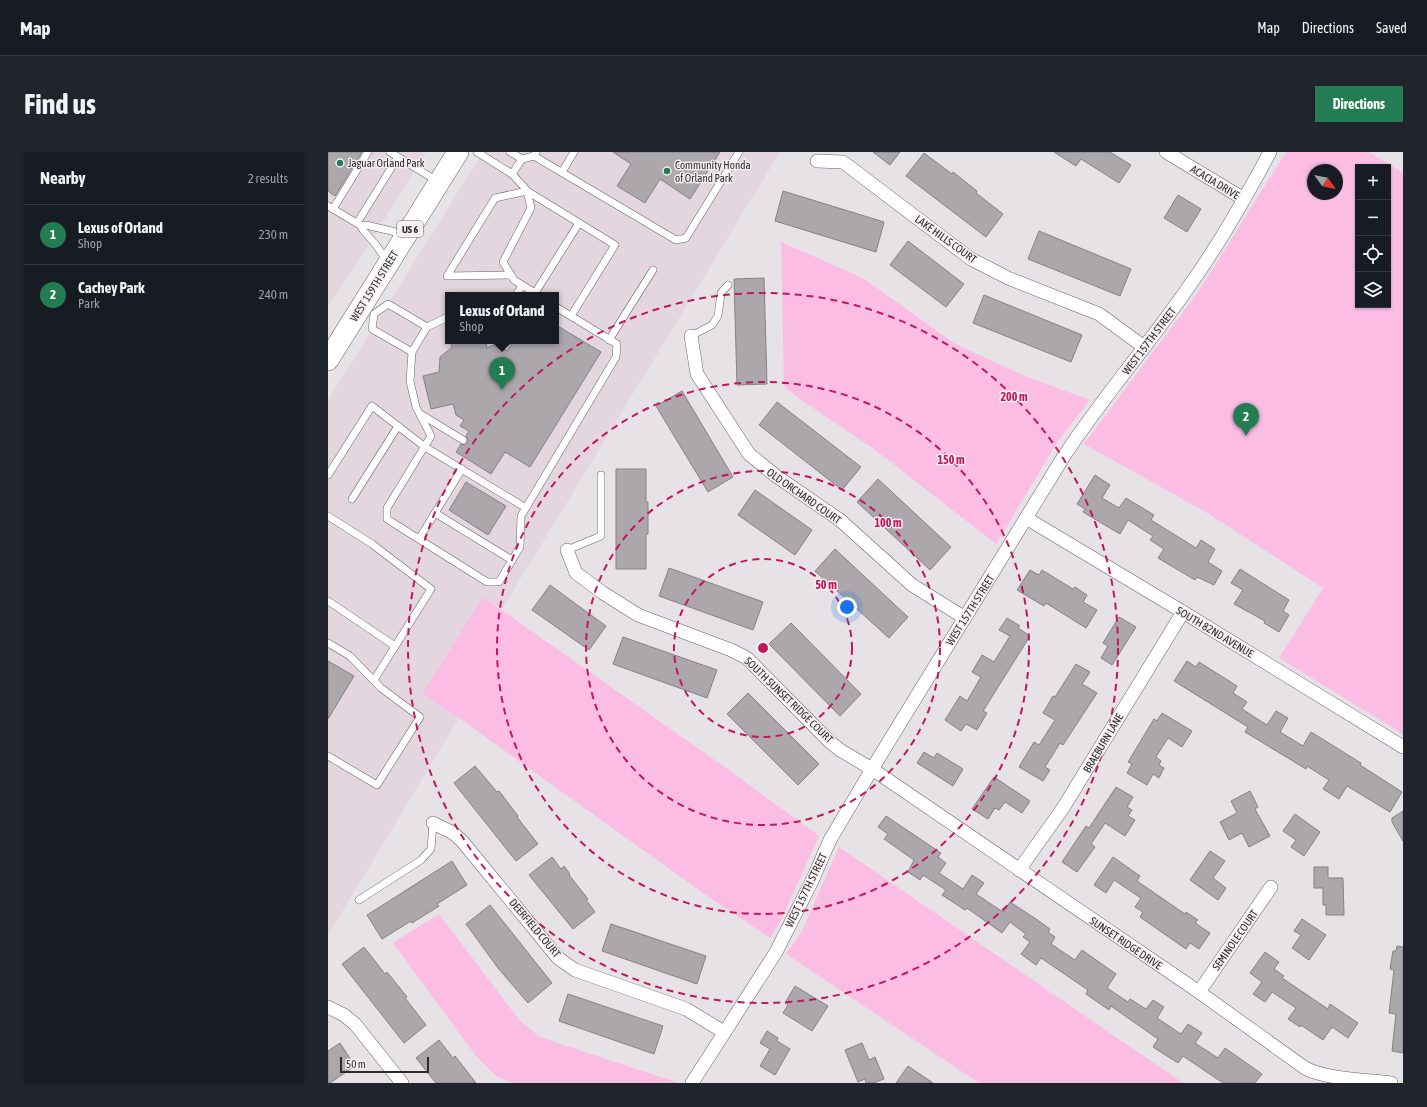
<!DOCTYPE html>
<meta charset="utf-8">
<style>
:root{--surface:#171b24;--page:#20242c;--text:#f1f3f6;--muted:#9ea1a6;--line:#363941;--accent:#247d52}
body{margin:0;font-family:"Asap Condensed",sans-serif;background:var(--page);color:var(--text)}
.controls{position:absolute;right:12px;top:12px;display:grid;overflow:hidden;border-radius:0px;box-shadow:0 1px 3px #0004}
.controls button{width:36px;height:36px;display:grid;place-items:center;padding:0;border:0;border-bottom:1px solid var(--line);background:var(--surface);color:var(--text);font:20px sans-serif}
.compass{position:absolute;left:979px;top:12px;width:36px;height:36px;border-radius:50%;background:var(--surface);box-shadow:0 1px 3px #0004;rotate:123deg}
.scale{position:absolute;left:12px;bottom:10px;width:89px;box-sizing:border-box;padding-left:4px;border:2px solid #2d2b2d;border-top:0;font-size:11px;line-height:14px;white-space:nowrap;color:#2d2b2d;-webkit-text-stroke:3px #f5eff2;paint-order:stroke}
.you{position:absolute;left:519px;top:455px;width:14px;height:14px;margin:-10px;border:3px solid #fff;border-radius:50%;background:#1a73e8;box-shadow:0 0 0 6px #1a73e833}
.badge{display:grid;place-items:center;width:26px;height:26px;border-radius:50%;background:var(--accent);color:#fff;font-size:13px;font-weight:700}
.pin{position:absolute;translate:-50% -33px;filter:drop-shadow(0 1px 2px #0008)}
.pin::after{content:'';position:absolute;top:21px;width:14px;height:12px;background:inherit;clip-path:polygon(0 0,100% 0,50% 100%)}
.popup{position:absolute;left:117px;top:140px;width:114px;height:52px;box-sizing:border-box;display:grid;place-content:center;border-radius:0px;background:var(--surface);filter:drop-shadow(0 1px 3px #0005);font-size:13px;white-space:nowrap;color:var(--muted)}
.popup b{font-size:15px;color:var(--text)}
.popup::after{content:'';position:absolute;left:50%;top:100%;margin-left:-8px;border:8px solid transparent;border-top-color:var(--surface)}
.list{margin:0;padding:0;list-style:none}
h2{display:flex;justify-content:space-between;align-items:center;height:52px;margin:0;padding:0 16px;font-size:17px}
h2 small{font-size:13px;font-weight:400;color:var(--muted)}
.list li{display:grid;grid-template-columns:26px 1fr auto;gap:12px;align-items:center;box-sizing:border-box;height:60px;padding:0 16px;border-top:1px solid var(--line)}
.list b{display:block;font-size:15px;white-space:nowrap}
.list p{margin:0;font-size:13px;white-space:nowrap;color:var(--muted)}
.list em{font-size:13px;font-style:normal;color:var(--muted)}
.icon{flex:none;width:22px;height:22px;fill:none;stroke:currentColor;stroke-width:2;stroke-linecap:round;stroke-linejoin:round}
.map{position:relative;flex:none;width:1075px;height:931px;overflow:hidden;border-radius:0px}
header{display:flex;align-items:center;gap:24px;box-sizing:border-box;height:56px;padding:0 20px;background:var(--surface);border-bottom:1px solid var(--line)}
header strong{font-size:19px}
nav{display:flex;gap:22px;margin-inline-start:auto;font-size:14px}
.intro{display:flex;align-items:center;justify-content:space-between;box-sizing:border-box;height:96px;padding:0 24px}
h1{margin:0;font-size:28px}
.button{padding:10px 18px;border-radius:0px;background:var(--accent);color:#fff;font-size:14px;font-weight:700}
main{display:flex;gap:24px;padding:0 24px}
aside{flex:1;background:var(--surface);border-radius:0px;box-shadow:0 1px 3px #0004}
.map>svg:first-child{display:block}
.built{fill:#e3d6de;fill-rule:evenodd}
.green{fill:#fbbde4;fill-rule:evenodd}
.building{fill:#aca7aa;stroke:#868184}
.lines{fill:none;stroke-linecap:round;stroke-linejoin:round}
.service-casing{stroke:#676365;stroke-width:8}
.minor-casing{stroke:#676365;stroke-width:14}
.primary-casing{stroke:#676365;stroke-width:22}
.service{stroke:#fff;stroke-width:7}
.minor{stroke:#fff;stroke-width:13}
.primary{stroke:#fff;stroke-width:21}
.ring{fill:none;stroke:#c2185b;stroke-width:2;stroke-dasharray:7 5}
.poi-dot{fill:#247d52;stroke:#f5eff2;stroke-width:1.5}
.labels{text-anchor:middle;dominant-baseline:central;stroke-width:3;stroke-linejoin:round;paint-order:stroke}
.shield{fill:#f5eff2;stroke:#696668;stroke-width:1}
.shield-label{font-size:10px;font-weight:bold;fill:#2d2b2d}
.poi-label{font-size:11px;fill:#2d2b2d;stroke:#f5eff2;text-anchor:start}
.street-label{font-size:11px;fill:#2d2b2d;stroke:#f5eff2}
.centre{fill:#c2185b;stroke:#f5eff2;stroke-width:2}
.ring-label{font-size:12px;text-anchor:middle;font-weight:bold;fill:#c2185b;stroke:#f5eff2;stroke-width:3;stroke-linejoin:round;paint-order:stroke}
</style>
<header>
<strong>Map</strong>
<nav><a>Map</a><a>Directions</a><a>Saved</a></nav>
</header>
<div class="intro"><h1>Find us</h1><a class="button">Directions</a></div>
<main>
<aside>
<h2>Nearby<small>2 results</small></h2>
<ul class="list">
<li><span class="badge">1</span><div><b>Lexus of Orland</b><p>Shop</p></div><em>230 m</em></li>
<li><span class="badge">2</span><div><b>Cachey Park</b><p>Park</p></div><em>240 m</em></li>
</ul>
</aside>
<div class="map">
<svg width="1075" height="931" viewBox="0 0 1075 931">
<rect width="100%" height="100%" fill="#e7e2e5"/>
<g class="built">
<path d="M0,0H98L35,102L0,155Z"/>
<path d="M155,0H452L174,457L155,445L95,543L131,566L0,783V248ZM120,143H228V189H120Z"/>
</g>
<g class="green">
<path d="M958,0H1041L1075,21V582L951,506L995,436L881,362L756,292L871,139ZM1030,15H1060V153H1030ZM985,18H1009V42H985Z"/>
<path d="M453,90L535,126L627,192L697,224L762,248L730,289L668,392L546,297L466,243L456,234Z"/>
<path d="M155,445L398,616L491,684L454,766L442,786L375,741L131,566L94,542Z"/>
<path d="M511,695L855,931H651L458,802L474,779Z"/>
<path d="M111,762L192,869L212,885L351,931H184L168,924L148,904L65,791Z"/>
</g>
<g class="building">
<path d="M0,0H34L7,44L0,39Z"/>
<path d="M285,0H392L362,47L332,27L317,51L289,34L303,12Z"/>
<path d="M545,0H572L562,13Z"/>
<path d="M726,0H782L803,13L791,31L753,7L748,14Z"/>
<path d="M596,1L624,22L625,20L649,39L648,41L675,62L658,85L578,24Z"/>
<path d="M455,39L556,70L548,100L447,69Z"/>
<path d="M850,43L873,57L859,80L836,66Z"/>
<path d="M711,79L803,117L792,144L700,107Z"/>
<path d="M580,89L636,132L618,155L562,113Z"/>
<path d="M436,126L439,232L409,233L406,127Z"/>
<path d="M656,143L754,183L743,210L645,171Z"/>
<path d="M228,173L273,200L202,315L177,300L163,322L128,300L133,292L137,293L139,291L140,288L138,284L141,279L132,274L136,268L128,263L125,252L103,257L95,224L111,220L112,205L124,195L122,189H158L159,196L168,192L179,199L186,189H228Z"/>
<path d="M354,239L405,325L380,340L328,254Z"/>
<path d="M449,250L533,315L514,338L431,273Z"/>
<path d="M288,317H318V350H320V382H318V417H288Z"/>
<path d="M767,323L782,333L774,346L791,356L798,346L826,363L823,368L868,396L873,388L887,397L880,410L894,419L886,433L869,425L867,428L830,406L836,397L822,388L825,384L800,368L792,382L755,360L757,357L749,352Z"/>
<path d="M550,327L623,395L602,418L529,350Z"/>
<path d="M138,330L178,354L160,383L121,358Z"/>
<path d="M427,338L484,378L467,403L410,363Z"/>
<path d="M507,397L580,465L561,486L487,419Z"/>
<path d="M341,416L435,450L425,478L331,444Z"/>
<path d="M912,417L961,448L955,459L961,463L951,480L936,471L937,469L906,452L915,438L903,431Z"/>
<path d="M702,418L711,423L714,418L745,437L747,435L759,443L755,450L769,458L758,476L718,451L716,454L689,438Z"/>
<path d="M222,433L278,474L261,498L204,458Z"/>
<path d="M791,465L808,475L784,513L773,506L780,494L775,491Z"/>
<path d="M679,466L692,474L690,476L702,484L655,559L659,561L649,578L638,572L633,579L617,568L632,544L639,549L653,525L644,520L654,503L666,510L682,484L671,478Z"/>
<path d="M463,471L533,542L512,564L441,492Z"/>
<path d="M295,485L389,518L379,546L285,512Z"/>
<path d="M0,509L26,524L0,567Z"/>
<path d="M859,509L868,515L871,510L909,534L905,541L919,550L914,557L939,573L948,559L960,566L952,580L975,594L983,580L1033,611L1032,613L1074,640L1062,660L1019,634L1011,647L995,637L1001,628L979,614L978,617L917,580L920,575L846,529Z"/>
<path d="M748,512L762,520L754,532L769,541L735,593L732,591L717,615L722,618L715,629L691,615L706,590L711,593L727,568L715,561L725,544L727,545Z"/>
<path d="M420,541L491,612L470,633L399,562Z"/>
<path d="M834,561L864,579L854,595L840,586L828,605L833,609L831,613L836,616L831,626L825,622L819,633L799,621L804,612L800,610L826,567L829,569Z"/>
<path d="M596,600L606,606L609,601L635,617L625,634L589,611Z"/>
<path d="M147,614L169,640L171,639L190,664L189,665L210,692L188,709L126,631Z"/>
<path d="M666,625L702,649L694,661L677,650L671,658L667,656L660,667L644,657Z"/>
<path d="M788,635L805,645L799,655L804,658L800,664L807,668L797,684L777,671L763,692L767,695L749,720L734,710L758,674L761,676Z"/>
<path d="M922,639L930,655L927,657L942,684L921,695L914,681L901,688L892,670L909,661L903,649Z"/>
<path d="M1075,659V689L1064,670V666Z"/>
<path d="M967,662L992,680L976,704L963,695L968,688L955,679Z"/>
<path d="M558,664L613,701L610,705L618,711L611,721L635,737L644,723L656,731L648,742L675,760L682,750L708,767L722,777L720,780L727,785L723,792L747,808L754,798L788,822L779,836L800,850L802,847L818,857L825,848L836,855L829,866L853,882L860,872L874,881L867,891L890,906L897,896L934,922L927,931H895L855,904L850,911L825,895L830,887L783,854L781,858L758,842L760,838L713,806L708,813L693,802L702,790L695,785L698,782L682,770L674,781L639,756L637,758L614,743L618,738L595,723L592,728L580,720L586,708L556,687L560,682L550,675Z"/>
<path d="M882,699L897,709L885,726L898,736L890,748L862,728Z"/>
<path d="M224,705L233,717L236,714L242,722L241,723L260,747L258,748L267,760L245,777L201,723Z"/>
<path d="M785,705L812,724L809,729L857,762L858,760L870,768L867,771L882,781L871,797L862,791L858,797L812,765L815,760L807,755L813,746L786,728L778,741L766,733Z"/>
<path d="M124,709L139,733L109,752L111,754L84,771L83,769L54,787L39,763Z"/>
<path d="M986,715H1000V726H1015L1016,763H998V753H995V736H986Z"/>
<path d="M162,753L224,831L200,851L170,816L138,772Z"/>
<path d="M974,767L998,783L981,808L964,796L973,783L966,779Z"/>
<path d="M283,772L378,804L369,832L274,799Z"/>
<path d="M1069,794L1075,795V901L1064,899L1068,862L1061,861L1066,818L1062,817L1065,799H1068Z"/>
<path d="M36,795L57,822L59,820L79,845L77,846L98,873L76,891L14,812Z"/>
<path d="M937,800L951,810L946,817L956,824L954,826L1000,857L1002,852L1030,871L1020,886L1004,875L995,888L973,873L972,875L960,867L968,856L944,840L937,850L925,842L934,830L922,821Z"/>
<path d="M467,834L500,854L484,879L455,861L460,853L457,851Z"/>
<path d="M240,842L335,874L326,902L231,869Z"/>
<path d="M439,879L450,886L449,889L462,897L447,923L432,914L442,897L432,891Z"/>
<path d="M111,888L125,906L127,904L148,931H108L88,906Z"/>
<path d="M12,891L27,914L2,931H0V899Z"/>
<path d="M534,891L541,908L547,905L556,927L545,931H538L537,927L530,930L517,898Z"/>
<path d="M580,914L605,931H568Z"/>
</g>
<g class="lines">
<g class="service-casing">
<g id="service">
<path d="M62,0L109,29"/>
<path d="M149,0L184,22L196,35L199,39L203,56L175,110L186,128L210,143"/>
<path d="M182,0L194,7"/>
<path d="M206,4L348,88L358,86L411,0"/>
<path d="M234,20L246,0"/>
<path d="M184,22L194,7L206,4L208,0"/>
<path d="M0,54L32,73"/>
<path d="M5,57L40,0"/>
<path d="M29,71L70,5"/>
<path d="M59,109L48,93L35,78L33,74L38,73L76,82"/>
<path d="M183,123L119,124L167,46L199,39L287,93L243,164"/>
<path d="M207,141L251,71"/>
<path d="M188,143L194,134"/>
<path d="M120,165L99,175L84,200L82,229L88,255L103,284L59,356V367L159,430H171L192,395L193,364L288,205L289,192L228,155"/>
<path d="M363,184L384,173L390,164L393,141L400,133"/>
<path d="M281,188L325,118"/>
<path d="M84,200L44,177L46,162L60,152L99,175"/>
<path d="M94,263L135,288"/>
<path d="M0,323L44,254L97,295L198,356"/>
<path d="M24,347L70,274"/>
<path d="M107,361L184,408"/>
<path d="M0,364L44,392L103,437L46,528"/>
<path d="M91,387L134,317"/>
<path d="M239,398L273,384V323"/>
<path d="M0,449L67,494"/>
<path d="M0,491L22,504L53,536L92,565L49,633L0,604"/>
<path d="M31,748L93,708L103,697L105,671"/>
</g>
</g>
<g class="minor-casing">
<g id="minor">
<path d="M838,0L916,47"/>
<path d="M489,9L515,10L643,107L680,126L771,162L816,195"/>
<path d="M363,184L369,222L421,302L448,324L512,368L584,433L637,466"/>
<path d="M698,366L855,460L1075,595"/>
<path d="M239,398L248,421L275,441L310,463L403,498L419,506L502,590L512,598L544,617L871,840L977,916C997,927 1039,928 1063,931"/>
<path d="M105,671L125,681L134,689L230,806L247,818L358,857L396,880"/>
<path d="M691,718L735,656L855,460"/>
<path d="M871,840L943,735"/>
<path d="M0,855L16,863L27,872L74,931"/>
<path d="M364,931L448,800L484,729L502,688L544,617L736,304C775,245 822,191 862,133C892,91 918,45 942,0"/>
</g>
</g>
<g class="primary-casing">
<path id="primary" d="M0,208L130,0"/>
</g>
<use href="#service" class="service"/>
<use href="#minor" class="minor"/>
<use href="#primary" class="primary"/>
</g>
<g class="ring">
<circle cx="435" cy="496" r="89"/>
<circle cx="435" cy="496" r="177"/>
<circle cx="435" cy="496" r="266"/>
<circle cx="435" cy="496" r="355"/>
</g>
<g class="poi-dot">
<circle cx="12" cy="11" r="4"/>
<circle cx="339" cy="19" r="4"/>
</g>
<g class="labels">
<rect class="shield" x="69" y="69" width="26" height="16" rx="3"/>
<g class="shield-label">
<text x="82" y="77">US 6</text>
</g>
<g class="poi-label">
<text x="20" y="11">Jaguar Orland Park</text>
<text x="347" y="13">Community Honda<tspan x="347" dy="13">of Orland Park</tspan></text>
</g>
<g class="street-label">
<text transform="translate(887 30) rotate(31)">ACACIA DRIVE</text>
<text transform="translate(618 87) rotate(36)">LAKE HILLS COURT</text>
<text transform="translate(46 134) rotate(-58)">WEST 159TH STREET</text>
<text transform="translate(821 189) rotate(-53)">WEST 157TH STREET</text>
<text transform="translate(476 344) rotate(35)">OLD ORCHARD COURT</text>
<text transform="translate(642 458) rotate(-58)">WEST 157TH STREET</text>
<text transform="translate(887 480) rotate(31)">SOUTH 82ND AVENUE</text>
<text transform="translate(461 548) rotate(44)">SOUTH SUNSET RIDGE COURT</text>
<text transform="translate(775 591) rotate(-59)">BRAEBURN LANE</text>
<text transform="translate(478 738) rotate(-64)">WEST 157TH STREET</text>
<text transform="translate(207 776) rotate(50)">DEERFIELD COURT</text>
<text transform="translate(907 788) rotate(-55)">SEMINOLE COURT</text>
<text transform="translate(798 791) rotate(34)">SUNSET RIDGE DRIVE</text>
</g>
</g>
<circle cx="435" cy="496" r="6" class="centre"/>
<g class="ring-label">
<text x="686" y="249">200 m</text>
<text x="623" y="312">150 m</text>
<text x="560" y="375">100 m</text>
<text x="498" y="437">50 m</text>
</g>
</svg>
<div class="controls">
<button>+</button>
<button>−</button>
<button><svg class="icon" aria-label="locate" viewBox="0 0 24 24"><circle cx="12" cy="12" r="6"/><path d="M12 2v4M12 18v4M2 12h4M18 12h4"/></svg></button>
<button><svg class="icon" aria-label="layers" viewBox="0 0 24 24"><path d="M12 4l9 5-9 5-9-5zM3 14l9 5 9-5"/></svg></button>
</div>
<svg class="compass" viewBox="-18 -18 36 36"><path d="M0-13l5 13h-10z" fill="#e53935"/><path d="M0 13l5-13h-10z" fill="#9ea1a6"/></svg>
<div class="scale">50 m</div>
<div class="you"></div>
<div class="pin badge" style="left:174px;top:238px">1</div>
<div class="popup"><b>Lexus of Orland</b>Shop</div>
<div class="pin badge" style="left:918px;top:284px">2</div>
</div>
</main>
